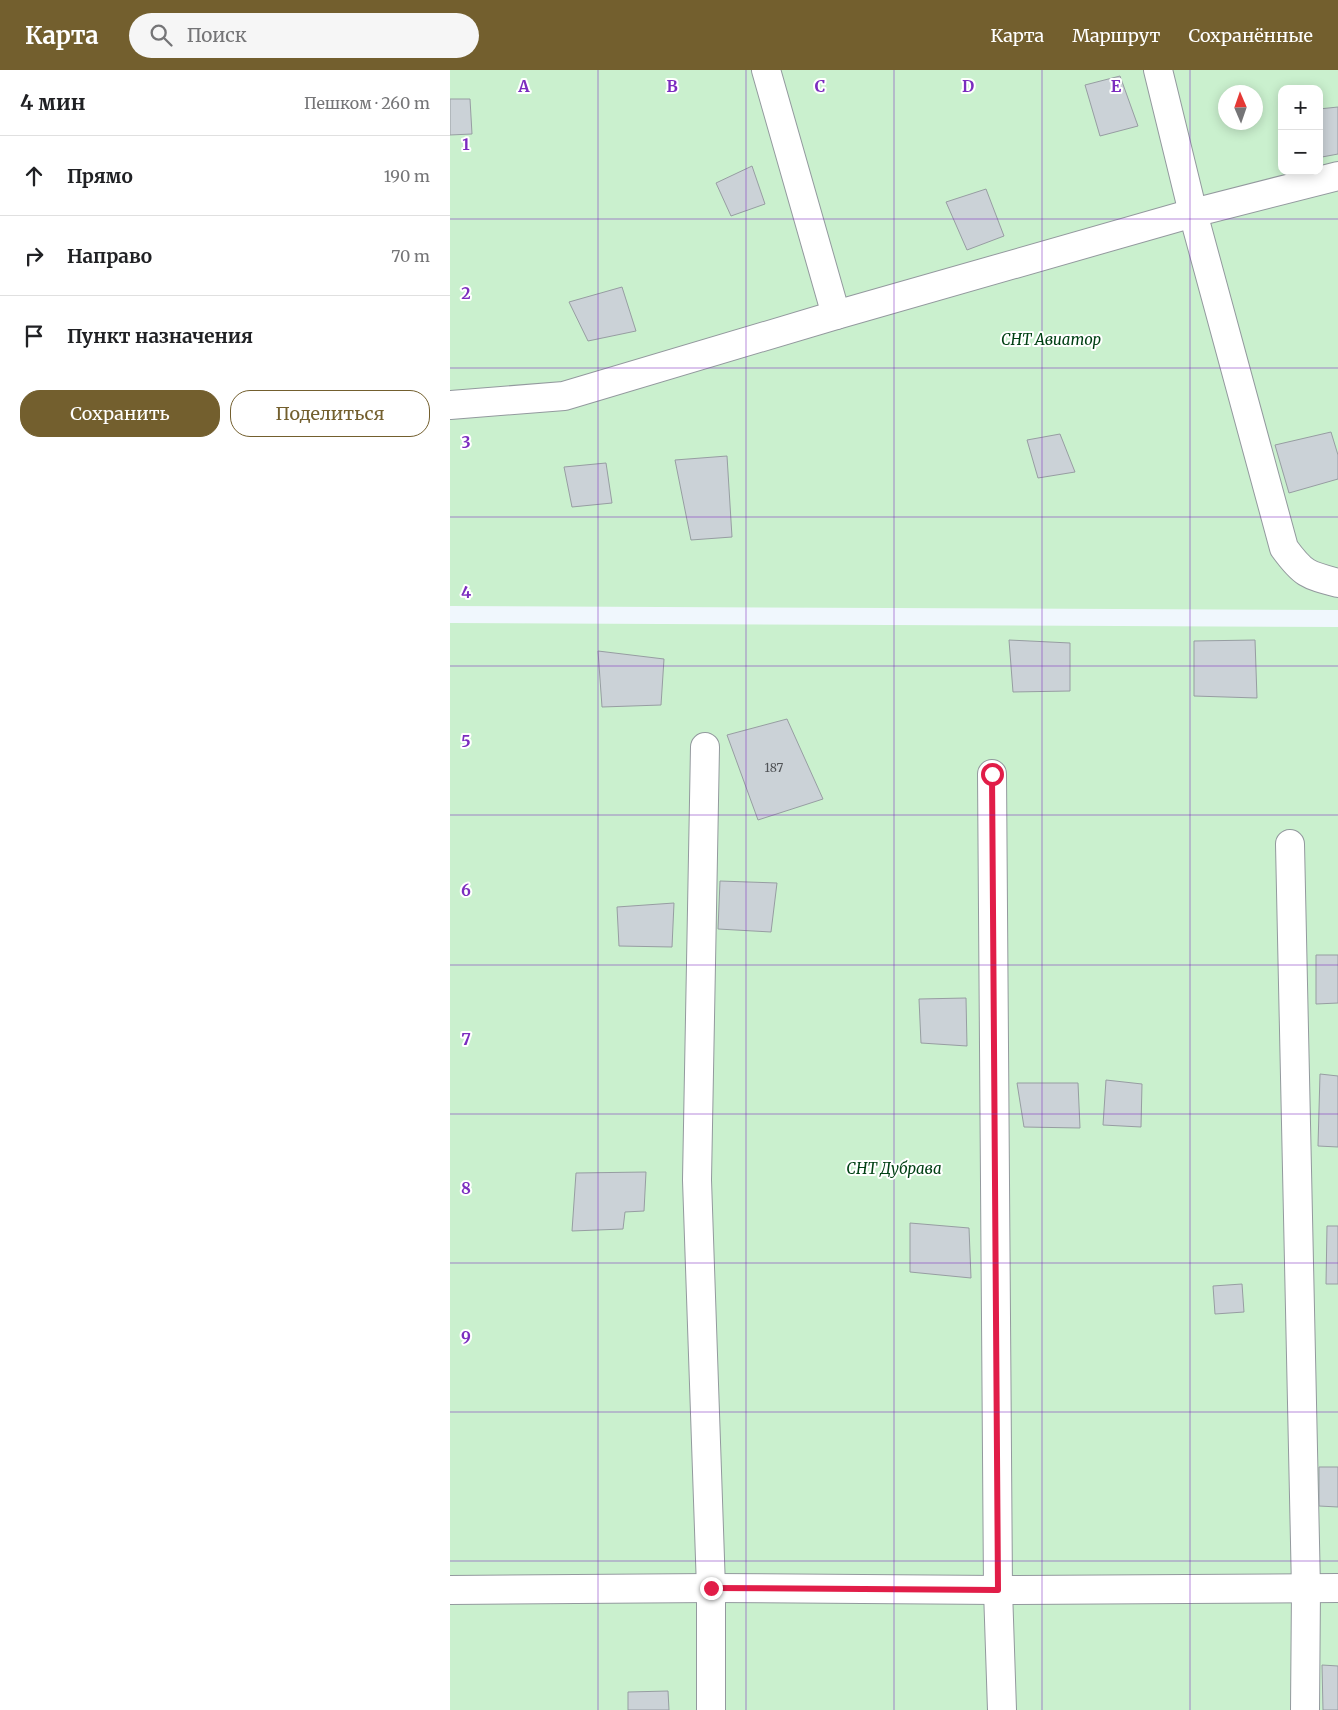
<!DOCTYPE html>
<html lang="ru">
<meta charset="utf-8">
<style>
:root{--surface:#fff;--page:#f6f6f6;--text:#202124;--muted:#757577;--line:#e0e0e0;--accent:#735f2e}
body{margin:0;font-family:Merriweather,serif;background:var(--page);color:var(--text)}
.controls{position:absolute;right:15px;top:15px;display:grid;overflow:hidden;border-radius:10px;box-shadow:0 2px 12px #0003}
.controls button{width:45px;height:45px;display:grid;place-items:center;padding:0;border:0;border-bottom:1px solid var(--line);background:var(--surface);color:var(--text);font:25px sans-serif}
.compass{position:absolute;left:768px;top:15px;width:45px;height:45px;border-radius:50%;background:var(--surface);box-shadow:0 2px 12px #0003;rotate:358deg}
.stop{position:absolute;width:15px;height:15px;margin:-11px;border:4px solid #e11d48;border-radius:50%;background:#fff}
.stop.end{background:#e11d48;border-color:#fff;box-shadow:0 1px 5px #0008}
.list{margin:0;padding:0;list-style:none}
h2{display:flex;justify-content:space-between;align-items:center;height:65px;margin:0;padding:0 20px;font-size:21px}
h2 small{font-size:16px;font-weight:400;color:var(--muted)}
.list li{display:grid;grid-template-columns:32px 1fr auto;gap:15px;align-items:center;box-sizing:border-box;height:80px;padding:0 20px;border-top:1px solid var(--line)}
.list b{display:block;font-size:19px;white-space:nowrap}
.list em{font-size:16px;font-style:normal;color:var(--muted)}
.actions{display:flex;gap:10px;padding:15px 20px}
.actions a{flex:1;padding:11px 0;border:1px solid var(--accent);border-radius:20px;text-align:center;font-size:18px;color:var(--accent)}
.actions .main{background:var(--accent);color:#fff}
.icon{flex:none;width:28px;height:28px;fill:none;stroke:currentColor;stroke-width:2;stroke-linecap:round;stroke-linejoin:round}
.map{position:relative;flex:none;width:888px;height:1640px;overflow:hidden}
header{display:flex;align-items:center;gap:30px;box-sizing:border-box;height:70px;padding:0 25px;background:var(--accent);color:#fff}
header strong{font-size:24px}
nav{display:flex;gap:28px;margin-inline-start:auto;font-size:18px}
.search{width:350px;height:45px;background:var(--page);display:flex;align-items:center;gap:12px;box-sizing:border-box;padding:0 18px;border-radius:28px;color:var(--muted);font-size:19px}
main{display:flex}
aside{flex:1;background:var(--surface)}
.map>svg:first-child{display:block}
.green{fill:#caf0ce;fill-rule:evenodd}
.building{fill:#cbd2d7;stroke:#979da2}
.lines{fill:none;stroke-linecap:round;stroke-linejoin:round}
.minor-casing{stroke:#93999e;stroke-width:30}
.minor{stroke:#fff;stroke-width:28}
.route{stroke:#e11d48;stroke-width:6}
.grid{fill:none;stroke:#7b2cbf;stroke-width:1;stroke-opacity:0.55}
.labels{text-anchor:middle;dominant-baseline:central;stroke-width:4;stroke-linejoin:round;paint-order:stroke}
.number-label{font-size:12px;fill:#515457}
.park-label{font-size:15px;font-style:italic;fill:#004014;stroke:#fff}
.grid-label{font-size:16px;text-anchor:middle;font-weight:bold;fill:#7b2cbf;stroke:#fff;stroke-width:4;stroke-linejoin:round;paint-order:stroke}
</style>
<header>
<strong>Карта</strong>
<div class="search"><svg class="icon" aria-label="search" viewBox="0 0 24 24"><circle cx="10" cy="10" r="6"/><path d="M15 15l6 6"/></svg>Поиск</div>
<nav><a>Карта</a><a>Маршрут</a><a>Сохранённые</a></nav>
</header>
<main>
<aside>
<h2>4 мин<small>Пешком · 260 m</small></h2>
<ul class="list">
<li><svg class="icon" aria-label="ahead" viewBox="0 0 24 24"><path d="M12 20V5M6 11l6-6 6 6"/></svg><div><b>Прямо</b></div><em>190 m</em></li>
<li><svg class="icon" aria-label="right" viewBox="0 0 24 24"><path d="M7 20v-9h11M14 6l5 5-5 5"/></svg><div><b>Направо</b></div><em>70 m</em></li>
<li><svg class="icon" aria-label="arrive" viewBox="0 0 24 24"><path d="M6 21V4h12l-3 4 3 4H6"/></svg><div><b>Пункт назначения</b></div></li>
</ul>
<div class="actions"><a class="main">Сохранить</a><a>Поделиться</a></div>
</aside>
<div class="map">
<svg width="888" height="1640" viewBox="0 0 888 1640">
<rect width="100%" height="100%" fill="#f0f7fd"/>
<g class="green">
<path d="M0,0H888V540L0,536ZM832,19H869V101H832ZM776,22H806V52H776Z"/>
<path d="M0,553L888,557V1640H0Z"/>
</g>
<g class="building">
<path d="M670,6L688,56L650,66L635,15Z"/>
<path d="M0,29H20L22,64L0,65Z"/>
<path d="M888,37V84L872,87L869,79V39Z"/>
<path d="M302,96L315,134L281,146L266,113Z"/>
<path d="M536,119L554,166L517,180L496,132Z"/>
<path d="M172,217L186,261L138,271L119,232Z"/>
<path d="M881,362L888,385V409L839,423L825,375Z"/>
<path d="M610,364L625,402L588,408L577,370Z"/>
<path d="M277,386L282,467L241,470L225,390Z"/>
<path d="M156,393L162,433L122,437L114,397Z"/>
<path d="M559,570L620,573V621L563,622Z"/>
<path d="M805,570L807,628L744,626V571Z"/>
<path d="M148,581L214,589L211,635L152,637Z"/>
<path d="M337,649L373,729L308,750L277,665Z"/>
<path d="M270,811L327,813L321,862L268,859Z"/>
<path d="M224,833L222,877L169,876L167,837Z"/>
<path d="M866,885H888V933L866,934Z"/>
<path d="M516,928L517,976L471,973L469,929Z"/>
<path d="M870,1004L888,1006V1077L868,1076Z"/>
<path d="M656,1010L692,1014L691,1057L653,1055Z"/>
<path d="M567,1013H628L630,1058L574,1057Z"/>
<path d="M196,1102L194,1141L175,1142L173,1159L122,1161L126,1103Z"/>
<path d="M460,1153L519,1158L521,1208L460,1202Z"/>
<path d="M877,1156H888V1214H876Z"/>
<path d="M792,1214L794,1242L765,1244L763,1216Z"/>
<path d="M869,1397H888V1437L869,1436Z"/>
<path d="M872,1595L888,1596V1640H873Z"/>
<path d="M218,1621L219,1640H178V1622Z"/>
</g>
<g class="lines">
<g class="minor-casing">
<g id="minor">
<path d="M316,0L386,245"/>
<path d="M708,0L743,143L834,478C853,504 857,505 888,513"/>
<path d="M0,335L114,326L386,245L743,143L888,106"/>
<path d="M255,677L247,1110L261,1518V1640"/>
<path d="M542,704L548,1520L552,1640"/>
<path d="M840,774L856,1519L855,1640"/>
<path d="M0,1520L261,1518L548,1520L888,1518"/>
</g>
</g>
<use href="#minor" class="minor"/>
</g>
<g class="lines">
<path class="route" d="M261,1518L548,1520L542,704"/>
</g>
<path class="grid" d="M148,0V1640M296,0V1640M444,0V1640M592,0V1640M740,0V1640M0,149H888M0,298H888M0,447H888M0,596H888M0,745H888M0,895H888M0,1044H888M0,1193H888M0,1342H888M0,1491H888"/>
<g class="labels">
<g class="number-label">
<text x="324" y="697">187</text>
</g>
<g class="park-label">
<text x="601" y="269">СНТ Авиатор</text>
<text x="444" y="1098">СНТ Дубрава</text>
</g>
</g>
<g class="grid-label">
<text x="74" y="22">A</text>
<text x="222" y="22">B</text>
<text x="370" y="22">C</text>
<text x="518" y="22">D</text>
<text x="666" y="22">E</text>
<text x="16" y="80">1</text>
<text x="16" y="229">2</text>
<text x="16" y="378">3</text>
<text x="16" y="528">4</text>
<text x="16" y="677">5</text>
<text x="16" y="826">6</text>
<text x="16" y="975">7</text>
<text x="16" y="1124">8</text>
<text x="16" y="1273">9</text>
</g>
</svg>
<div class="controls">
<button>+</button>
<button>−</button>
</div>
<svg class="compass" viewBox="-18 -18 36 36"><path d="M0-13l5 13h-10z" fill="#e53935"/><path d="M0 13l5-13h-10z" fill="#757577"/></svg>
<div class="stop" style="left:542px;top:704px"></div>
<div class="stop end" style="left:261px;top:1518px"></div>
</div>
</main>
